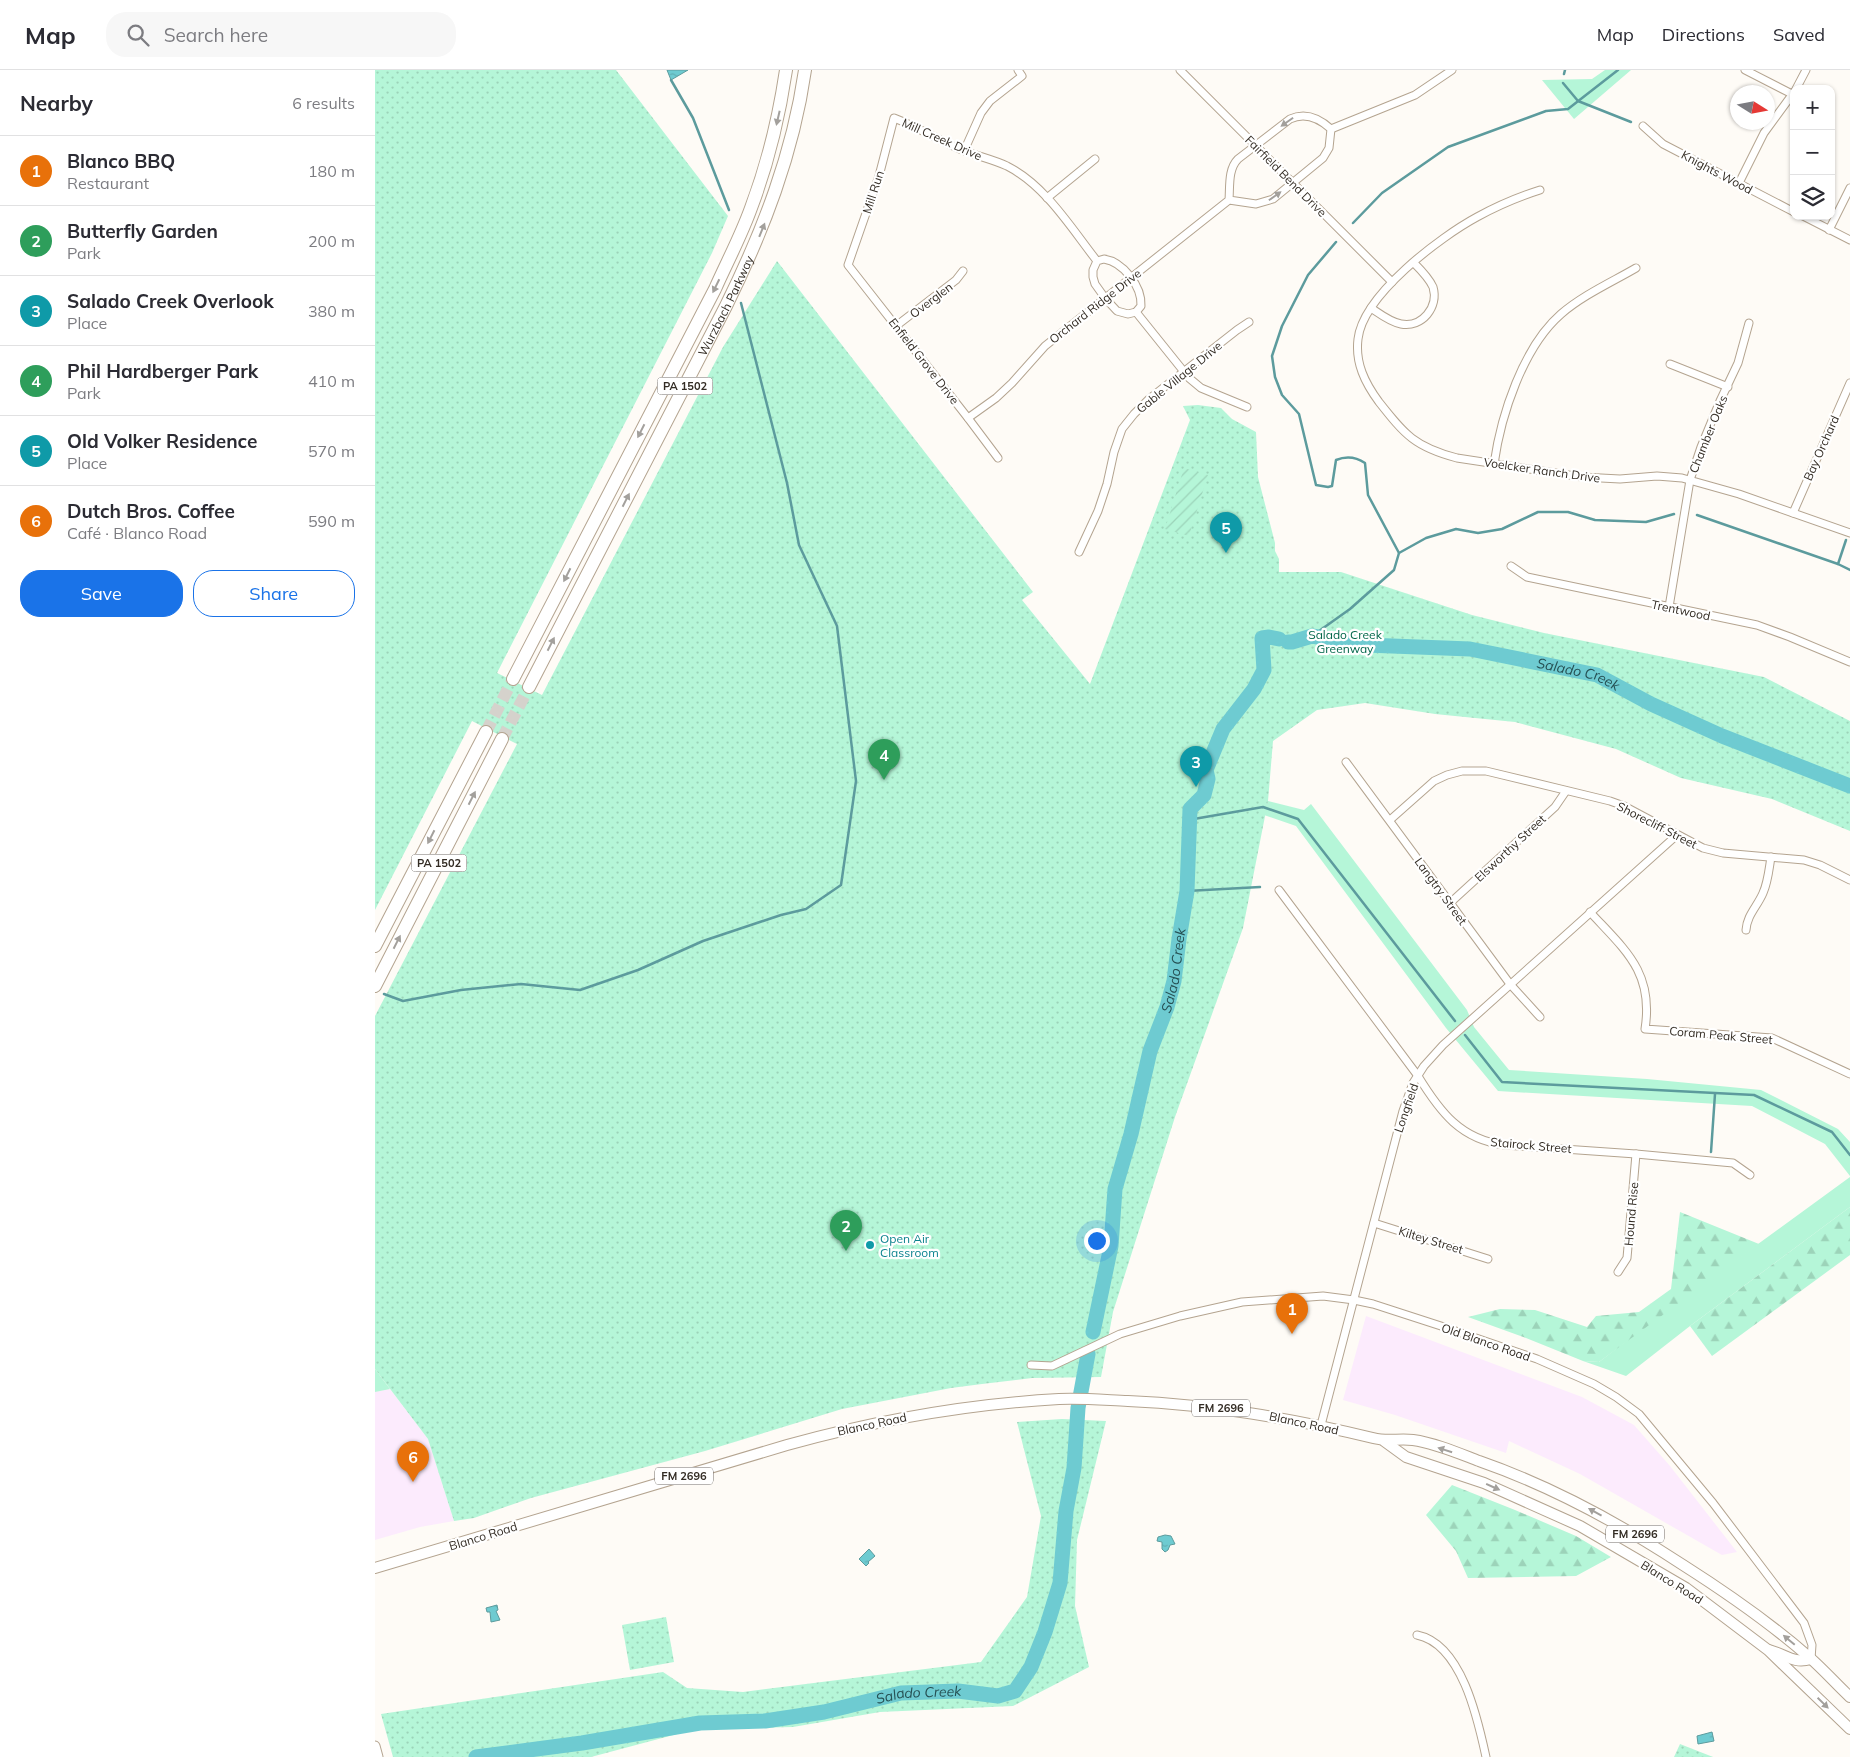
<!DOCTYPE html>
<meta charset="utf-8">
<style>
:root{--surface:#fff;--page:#f7f7f7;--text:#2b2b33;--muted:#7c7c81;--line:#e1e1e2;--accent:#1a73e8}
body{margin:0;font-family:Mulish,sans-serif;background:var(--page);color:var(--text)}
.controls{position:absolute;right:15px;top:15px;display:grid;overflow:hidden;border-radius:10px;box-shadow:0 1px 4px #0004}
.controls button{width:45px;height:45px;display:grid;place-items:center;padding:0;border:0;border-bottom:1px solid var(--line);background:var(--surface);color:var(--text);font:25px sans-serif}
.compass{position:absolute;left:1355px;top:15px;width:45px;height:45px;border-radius:50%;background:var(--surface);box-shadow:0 1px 4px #0004;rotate:101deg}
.you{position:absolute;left:721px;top:1170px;width:18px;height:18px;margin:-12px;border:4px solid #fff;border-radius:50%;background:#1a73e8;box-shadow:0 0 0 8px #1a73e833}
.badge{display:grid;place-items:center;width:32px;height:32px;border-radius:50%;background:var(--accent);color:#fff;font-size:16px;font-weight:700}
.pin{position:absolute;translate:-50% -41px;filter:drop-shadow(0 1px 2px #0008)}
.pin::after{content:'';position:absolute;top:26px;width:18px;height:15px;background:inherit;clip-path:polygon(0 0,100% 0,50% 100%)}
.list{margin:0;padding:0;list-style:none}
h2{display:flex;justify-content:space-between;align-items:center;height:65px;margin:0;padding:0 20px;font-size:21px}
h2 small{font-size:16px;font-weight:400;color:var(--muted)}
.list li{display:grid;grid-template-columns:32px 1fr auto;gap:15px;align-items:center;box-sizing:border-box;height:70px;padding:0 20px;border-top:1px solid var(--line)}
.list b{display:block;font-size:19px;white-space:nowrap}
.list p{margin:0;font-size:16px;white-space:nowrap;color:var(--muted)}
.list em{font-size:16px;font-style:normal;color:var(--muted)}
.actions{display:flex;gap:10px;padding:15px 20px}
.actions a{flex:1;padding:11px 0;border:1px solid var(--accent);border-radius:20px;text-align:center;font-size:18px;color:var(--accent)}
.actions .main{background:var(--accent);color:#fff}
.icon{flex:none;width:28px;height:28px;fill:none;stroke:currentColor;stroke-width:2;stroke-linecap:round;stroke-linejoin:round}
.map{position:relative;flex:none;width:1475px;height:1687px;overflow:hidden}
header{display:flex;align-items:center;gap:30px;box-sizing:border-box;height:70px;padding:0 25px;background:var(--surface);border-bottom:1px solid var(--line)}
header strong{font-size:24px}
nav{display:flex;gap:28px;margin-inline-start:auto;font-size:18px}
.search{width:350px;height:45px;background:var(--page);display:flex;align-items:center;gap:12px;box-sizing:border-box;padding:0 18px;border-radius:20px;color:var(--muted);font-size:19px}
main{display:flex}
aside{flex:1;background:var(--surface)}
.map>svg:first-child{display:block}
.commercial{fill:#fcebfd}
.grass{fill:#b5f6d8}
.forest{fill:url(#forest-firs)}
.park{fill:url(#park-dots)}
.garden{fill:url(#garden-furrows)}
.water{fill:url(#water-ripples);stroke:#5c9b9d}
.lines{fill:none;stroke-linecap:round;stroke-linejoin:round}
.stream{stroke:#5c9b9d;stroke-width:2.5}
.river{stroke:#6ecbd1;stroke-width:15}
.motorway-tunnel{stroke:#d5d2cc;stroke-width:12;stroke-dasharray:12 6;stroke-linecap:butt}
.minor-casing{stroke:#b4a490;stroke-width:9}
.tertiary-casing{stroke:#b4a490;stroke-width:11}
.primary-casing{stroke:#b4a490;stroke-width:12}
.motorway-casing{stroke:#b4a490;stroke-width:14}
.minor{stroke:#fff;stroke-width:7}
.tertiary{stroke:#fff;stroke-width:9}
.primary{stroke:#fff;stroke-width:10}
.motorway{stroke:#fff;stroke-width:12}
.oneway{fill:#a3a09c}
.culture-dot{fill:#0f9aa8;stroke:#fff;stroke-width:2}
.labels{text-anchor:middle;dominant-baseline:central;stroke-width:4.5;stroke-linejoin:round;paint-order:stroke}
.shield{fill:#fff;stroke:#706b66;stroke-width:1}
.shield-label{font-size:11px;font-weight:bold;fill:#332c24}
.street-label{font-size:12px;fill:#332c24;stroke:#fff}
.park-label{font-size:12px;fill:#016649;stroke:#fff}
.culture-label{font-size:12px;fill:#0d838f;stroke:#fff;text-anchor:start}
.water-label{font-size:14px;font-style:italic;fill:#265053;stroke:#fff}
</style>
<header>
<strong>Map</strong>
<div class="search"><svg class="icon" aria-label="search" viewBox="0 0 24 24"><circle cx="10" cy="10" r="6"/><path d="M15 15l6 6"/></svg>Search here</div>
<nav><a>Map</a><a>Directions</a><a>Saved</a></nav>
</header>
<main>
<aside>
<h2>Nearby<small>6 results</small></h2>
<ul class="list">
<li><span class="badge" style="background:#e8710a">1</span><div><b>Blanco BBQ</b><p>Restaurant</p></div><em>180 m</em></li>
<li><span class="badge" style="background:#2e9e5b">2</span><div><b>Butterfly Garden</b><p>Park</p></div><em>200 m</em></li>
<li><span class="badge" style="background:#0f9aa8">3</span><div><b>Salado Creek Overlook</b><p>Place</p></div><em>380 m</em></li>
<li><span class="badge" style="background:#2e9e5b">4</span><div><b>Phil Hardberger Park</b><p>Park</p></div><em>410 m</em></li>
<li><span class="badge" style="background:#0f9aa8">5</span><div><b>Old Volker Residence</b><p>Place</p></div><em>570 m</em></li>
<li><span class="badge" style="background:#e8710a">6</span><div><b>Dutch Bros. Coffee</b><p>Café · Blanco Road</p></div><em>590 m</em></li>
</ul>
<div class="actions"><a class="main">Save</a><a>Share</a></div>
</aside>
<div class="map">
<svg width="1475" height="1687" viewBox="0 0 1475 1687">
<defs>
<pattern id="forest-firs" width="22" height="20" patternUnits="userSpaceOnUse" patternTransform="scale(1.25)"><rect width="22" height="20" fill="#b5f6d8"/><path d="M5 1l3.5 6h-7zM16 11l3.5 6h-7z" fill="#9cd3b9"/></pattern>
<pattern id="park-dots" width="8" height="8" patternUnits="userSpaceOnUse" patternTransform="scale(1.25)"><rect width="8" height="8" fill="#b5f6d8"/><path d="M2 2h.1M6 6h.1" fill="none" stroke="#9cd3b9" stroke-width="1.8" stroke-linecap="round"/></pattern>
<pattern id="garden-furrows" width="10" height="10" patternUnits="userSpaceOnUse" patternTransform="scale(1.25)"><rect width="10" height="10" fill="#b5f6d8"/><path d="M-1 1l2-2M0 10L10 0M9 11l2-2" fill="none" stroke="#9cd3b9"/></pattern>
<pattern id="water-ripples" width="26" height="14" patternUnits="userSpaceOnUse" patternTransform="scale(1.25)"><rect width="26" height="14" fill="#6ecbd1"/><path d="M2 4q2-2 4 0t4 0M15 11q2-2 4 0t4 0" fill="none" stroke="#60aeb3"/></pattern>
</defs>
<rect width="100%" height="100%" fill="#fefbf6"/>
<g class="commercial">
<path d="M991,1246L1207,1327L1259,1355L1295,1396L1362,1482L1347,1485L1205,1404L1134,1371L1131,1383L1020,1345L968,1330Z"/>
<path d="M15,1319L53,1369L79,1451L45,1457L0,1470V1322Z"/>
</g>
<g class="grass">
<path d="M1230,0H1256L1199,49L1167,10L1217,9Z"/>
<path d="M893,731L929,740L936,734L1092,940L1099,957L1134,1000L1272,1009L1386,1020L1463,1059L1475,1072V1106L1450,1074L1377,1036L1123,1021L1071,958L921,756L889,745Z"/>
<path d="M1475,1107V1137L1315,1256L1251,1306L1208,1291L1224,1292L1280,1249Z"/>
<path d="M0,1299L15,1319L0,1322Z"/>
</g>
<g class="forest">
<path d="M1475,1137V1185L1337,1286L1315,1256Z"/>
<path d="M1305,1142L1384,1174L1224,1292L1208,1291L1151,1268L1093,1247L1125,1239L1160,1240L1212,1257L1221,1246L1264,1242L1296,1219Z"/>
<path d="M1077,1415L1140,1440L1201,1466L1236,1487L1201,1506L1093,1508L1081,1481L1051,1445Z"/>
</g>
<g class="park">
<path d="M0,0H241L353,146L337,183L122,603L167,625L348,277L402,191L658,522L647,530L715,614L815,350L808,336L823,335L846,338L857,349L881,362L883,407L900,473V481L904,489V502H966L1097,545L1169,563L1389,607L1475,651V761L1397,729L1306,708L1241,679L1140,652L1060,644L990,633L942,640L898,671L893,731L868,858L800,1047L738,1242L726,1307L657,1308L607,1314L576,1318L467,1339L330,1381L156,1428L99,1448L79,1451L53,1369L0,1299V946L142,674L97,651L0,840Z"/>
<path d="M687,1349L731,1351L702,1470L700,1536L714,1597L638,1636L505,1642L418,1657L321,1659L216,1687H18L6,1644L288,1602L312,1618L368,1622L606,1592L652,1527L666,1446L642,1352Z"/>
<path d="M291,1547L299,1592L255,1600L247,1555Z"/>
<path d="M1305,1674L1338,1687H1299Z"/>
</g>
<path class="garden" d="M809,398L833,405L814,466L790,459Z"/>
<g class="water">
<path d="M292,0H313L296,10Z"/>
<path d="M790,1465L796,1466L800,1474L795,1475L793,1480L790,1482L787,1479V1472L782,1471L783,1467Z"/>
<path d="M494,1479L500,1486L493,1492L494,1493L491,1496L484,1489Z"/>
<path d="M122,1535L123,1540L121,1541L125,1550L116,1552L115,1542H112L111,1538Z"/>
<path d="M1337,1662L1339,1671L1323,1674L1322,1666Z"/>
</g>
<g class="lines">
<g class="stream">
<path d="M1189,4L1190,0"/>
<path d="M296,10L318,48L354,140"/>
<path d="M1188,13L1203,31L1256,52"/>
<path d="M978,153L1007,123L1073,77L1171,41L1193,39L1243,0"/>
<path d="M961,172L933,205L907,256L897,286L900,307L907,325L924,344L941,415L953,417L957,416L961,390C971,386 981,387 990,393L993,425L1024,483"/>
<path d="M1322,445L1463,494L1475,500"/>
<path d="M1463,494L1471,470"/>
<path d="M937,566L975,539L1019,500L1024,483L1051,468L1081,459L1103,463L1127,459L1163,442H1193L1220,450L1271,452L1299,444"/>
<path d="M813,750L888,737L923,749L1080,951"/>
<path d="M812,821L885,817"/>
<path d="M9,924L28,931L86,920L146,914L205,920L263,900L328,871L406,845L431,839L466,815L481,711L462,556L424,475L412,413L366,233"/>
<path d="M1090,965L1127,1012L1379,1025L1457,1062L1475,1085"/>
<path d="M1336,1082L1340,1024"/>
</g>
<g class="river">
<path id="s1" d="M913,572H917L937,566L991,575L1095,579L1222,605L1276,634L1347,666L1475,716"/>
<path id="s2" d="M718,1262L736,1176L740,1119L756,1064L775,981L792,937L799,911L804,869L812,821L815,739L829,725L833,709L831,700L848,659L879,619L889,600L887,568L894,567L904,569"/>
<path id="s3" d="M101,1687L207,1673L325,1653L390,1651L449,1642L526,1623L583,1621L623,1626L640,1621L656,1597L670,1562L685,1513L691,1441L699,1398L703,1338L713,1284"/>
</g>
<g class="motorway-tunnel">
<path d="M111,662L138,609"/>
<path d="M127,669L154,617"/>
</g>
<g class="minor-casing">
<g id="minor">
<path d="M805,0L1017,212"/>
<path d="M1370,0L1417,24"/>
<path d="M1421,19L1431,0"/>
<path d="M1268,56L1288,74L1419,142"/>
<path d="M956,59L1040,25L1077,0"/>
<path d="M589,81L606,43L615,31L647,6L643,0"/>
<path d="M1364,113L1389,63L1419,22"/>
<path d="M1165,120C1143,127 1122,136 1102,147C1065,167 988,225 983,269C980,293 990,313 1004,332C1030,365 1040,377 1082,388L1207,407L1245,409L1282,406L1307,408L1364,424L1475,463"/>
<path d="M672,128L720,89"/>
<path d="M1428,146L1475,170"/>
<path d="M1454,160L1475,118"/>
<path d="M729,189C748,192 767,216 766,236L761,242L753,244L742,241L730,228L720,214L718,207V200L722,191Z"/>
<path d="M996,238C1005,244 1015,252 1026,254C1047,258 1064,237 1058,217C1054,208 1046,200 1039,193"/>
<path d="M761,242L814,308L826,318L872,337"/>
<path d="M521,256L581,210L588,201"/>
<path d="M1295,294L1353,317"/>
<path d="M593,348L621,328L637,313L670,276L854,130C855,116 853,99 863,89L915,49C930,42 944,48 956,59L954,78L948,88L898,129L881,134L854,130"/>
<path d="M623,388L593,348L473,195L504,106L519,48C540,56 558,67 578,76C596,85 615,88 632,96C671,116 696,158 722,191"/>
<path d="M1119,394C1126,345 1148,277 1186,244C1208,225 1237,212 1261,198"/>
<path d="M1418,443L1475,313"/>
<path d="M704,482L723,441L732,414L739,382L747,359L759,344L774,329L862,260L874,252"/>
<path d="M1136,496L1152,507L1382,555L1415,567L1475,592"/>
<path d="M1294,537L1315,410L1326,377L1345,331L1363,293L1374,253"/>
<path d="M971,692L1135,914L1165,947"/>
<path d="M1015,750L1059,711L1072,705L1087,701H1111L1235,731L1249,736L1328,778L1348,783L1429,790L1445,795L1475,810"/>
<path d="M904,820L1043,1006C1065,1042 1086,1070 1130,1075L1261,1084L1358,1093L1375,1105"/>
<path d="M1075,833L1180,737L1191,721"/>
<path d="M1215,842C1250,880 1279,902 1270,959L1397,968L1475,1004"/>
<path d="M1371,860C1372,845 1382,837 1388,823C1393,812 1394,799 1396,787"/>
<path d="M999,1153L1113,1189"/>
<path d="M1243,1202L1252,1188L1261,1084"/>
<path d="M656,1295L677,1296L745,1264L805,1246L867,1232L948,1226L979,1230L998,1234L1069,1257L1162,1289L1219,1314L1241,1327L1264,1344L1338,1433L1429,1553L1437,1575L1436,1589"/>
<path d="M946,1355L1028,1041L1038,1013L1049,996L1068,975L1302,765"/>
<path d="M1042,1565C1087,1574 1103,1650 1111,1687"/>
</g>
</g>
<g class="tertiary-casing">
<path id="tertiary" d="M0,1676L3,1687"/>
</g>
<g class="primary-casing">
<g id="primary">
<path d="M1009,1371L1031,1387L1109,1413L1205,1456L1311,1518L1393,1580L1475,1659"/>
<path d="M0,1498L412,1375C502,1350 592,1334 684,1329C707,1328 730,1330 753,1331C839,1335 915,1348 998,1368C1013,1372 1024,1368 1038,1370C1060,1373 1083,1383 1104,1391C1176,1416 1244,1453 1308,1495C1352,1523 1394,1552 1434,1587C1448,1599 1461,1614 1475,1627"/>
<path d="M1394,1580C1412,1585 1418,1594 1436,1589"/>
</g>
</g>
<g class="motorway-casing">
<g id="motorway">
<path d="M138,609L340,219C352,192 366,166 376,138C393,93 404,47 411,0"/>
<path id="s4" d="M154,617L351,236C388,161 418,84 430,0"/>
<path d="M0,876L111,662"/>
<path d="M0,916L127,669"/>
</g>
</g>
<use href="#minor" class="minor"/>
<use href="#tertiary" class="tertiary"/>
<use href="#primary" class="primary"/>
<use href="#motorway" class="motorway"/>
</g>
<defs><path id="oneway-solid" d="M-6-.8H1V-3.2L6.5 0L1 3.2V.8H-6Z" transform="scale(1.25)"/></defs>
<g class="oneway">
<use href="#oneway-solid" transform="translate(403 48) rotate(103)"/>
<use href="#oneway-solid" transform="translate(912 52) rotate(145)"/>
<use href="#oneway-solid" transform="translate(900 126) rotate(-35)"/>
<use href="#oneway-solid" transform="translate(387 160) rotate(-68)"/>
<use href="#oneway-solid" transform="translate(341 216) rotate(116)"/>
<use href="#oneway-solid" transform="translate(266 361) rotate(117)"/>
<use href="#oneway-solid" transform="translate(251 430) rotate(-63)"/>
<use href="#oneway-solid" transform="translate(192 505) rotate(117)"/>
<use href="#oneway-solid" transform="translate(176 574) rotate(-63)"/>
<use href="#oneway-solid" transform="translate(97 728) rotate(-63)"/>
<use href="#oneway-solid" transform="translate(56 767) rotate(117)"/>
<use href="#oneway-solid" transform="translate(22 872) rotate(-63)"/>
<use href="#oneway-solid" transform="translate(1070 1380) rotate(-162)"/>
<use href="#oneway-solid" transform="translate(1118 1417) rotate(24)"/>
<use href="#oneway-solid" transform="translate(1220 1442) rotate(-151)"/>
<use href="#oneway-solid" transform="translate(1414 1570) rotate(-140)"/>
<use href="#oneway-solid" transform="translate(1448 1633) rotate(44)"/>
</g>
<circle class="culture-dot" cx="495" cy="1175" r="5"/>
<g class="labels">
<g class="shield">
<rect x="282.5" y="307.5" width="55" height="17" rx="4"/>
<rect x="36.5" y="784.5" width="55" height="17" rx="4"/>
<rect x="817" y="1329.5" width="58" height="17" rx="4"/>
<rect x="280" y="1397.5" width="58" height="17" rx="4"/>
<rect x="1231" y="1455.5" width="58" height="17" rx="4"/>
</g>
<g class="shield-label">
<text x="310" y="316">PA 1502</text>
<text x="64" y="793">PA 1502</text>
<text x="846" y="1338">FM 2696</text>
<text x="309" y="1406">FM 2696</text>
<text x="1260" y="1464">FM 2696</text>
</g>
<g class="street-label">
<text transform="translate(567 69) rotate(24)">Mill Creek Drive</text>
<text transform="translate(1342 102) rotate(28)">Knights Wood</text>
<text transform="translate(911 106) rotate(45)">Fairfield Bend Drive</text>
<text transform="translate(498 122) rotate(-72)">Mill Run</text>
<text transform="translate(556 230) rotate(-37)">Overglen</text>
<text stroke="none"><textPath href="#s4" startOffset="429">Wurzbach Parkway</textPath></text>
<text transform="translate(720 236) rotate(-38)">Orchard Ridge Drive</text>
<text transform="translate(549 291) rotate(52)">Enfield Grove Drive</text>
<text transform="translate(804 307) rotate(-39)">Gable Village Drive</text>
<text transform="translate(1333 364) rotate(-68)">Chamber Oaks</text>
<text transform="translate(1446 378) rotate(-66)">Bay Orchard</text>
<text transform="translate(1167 400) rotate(8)">Voelcker Ranch Drive</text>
<text transform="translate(1306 540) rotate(12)">Trentwood</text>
<text transform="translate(1282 755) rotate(27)">Shorecliff Street</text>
<text transform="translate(1135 778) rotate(-43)">Elsworthy Street</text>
<text transform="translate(1066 821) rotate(54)">Langtry Street</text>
<text transform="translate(1346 965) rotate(5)">Coram Peak Street</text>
<text transform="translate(1031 1038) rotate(-71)">Longfield</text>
<text transform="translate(1156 1075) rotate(5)">Stairock Street</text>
<text transform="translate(1256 1144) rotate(-85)">Hound Rise</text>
<text transform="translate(1056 1170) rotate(17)">Kiltey Street</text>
<text transform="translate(1111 1272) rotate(19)">Old Blanco Road</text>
<text transform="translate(929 1353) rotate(12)">Blanco Road</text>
<text transform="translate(497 1354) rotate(-12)">Blanco Road</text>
<text transform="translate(108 1466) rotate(-17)">Blanco Road</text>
<text transform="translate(1297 1512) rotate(32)">Blanco Road</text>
</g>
<g class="park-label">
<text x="970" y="564">Salado Creek<tspan x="970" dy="14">Greenway</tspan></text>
</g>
<g class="culture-label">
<text x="505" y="1168">Open Air<tspan x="505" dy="14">Classroom</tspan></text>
</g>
<g class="water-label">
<text stroke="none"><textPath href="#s1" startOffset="295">Salado Creek</textPath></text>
<text stroke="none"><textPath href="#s2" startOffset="372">Salado Creek</textPath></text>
<text stroke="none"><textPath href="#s3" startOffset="448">Salado Creek</textPath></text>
</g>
</g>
</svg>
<div class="controls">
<button>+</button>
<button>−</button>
<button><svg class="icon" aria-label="layers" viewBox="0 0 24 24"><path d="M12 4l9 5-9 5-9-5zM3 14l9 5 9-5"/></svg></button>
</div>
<svg class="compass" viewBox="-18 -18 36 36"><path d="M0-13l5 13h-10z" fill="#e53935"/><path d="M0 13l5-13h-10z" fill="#7c7c81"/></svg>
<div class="you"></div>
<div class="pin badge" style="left:917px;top:1264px;background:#e8710a">1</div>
<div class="pin badge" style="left:471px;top:1181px;background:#2e9e5b">2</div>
<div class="pin badge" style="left:821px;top:717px;background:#0f9aa8">3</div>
<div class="pin badge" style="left:509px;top:710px;background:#2e9e5b">4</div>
<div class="pin badge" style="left:851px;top:483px;background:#0f9aa8">5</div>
<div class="pin badge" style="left:38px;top:1412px;background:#e8710a">6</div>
</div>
</main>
